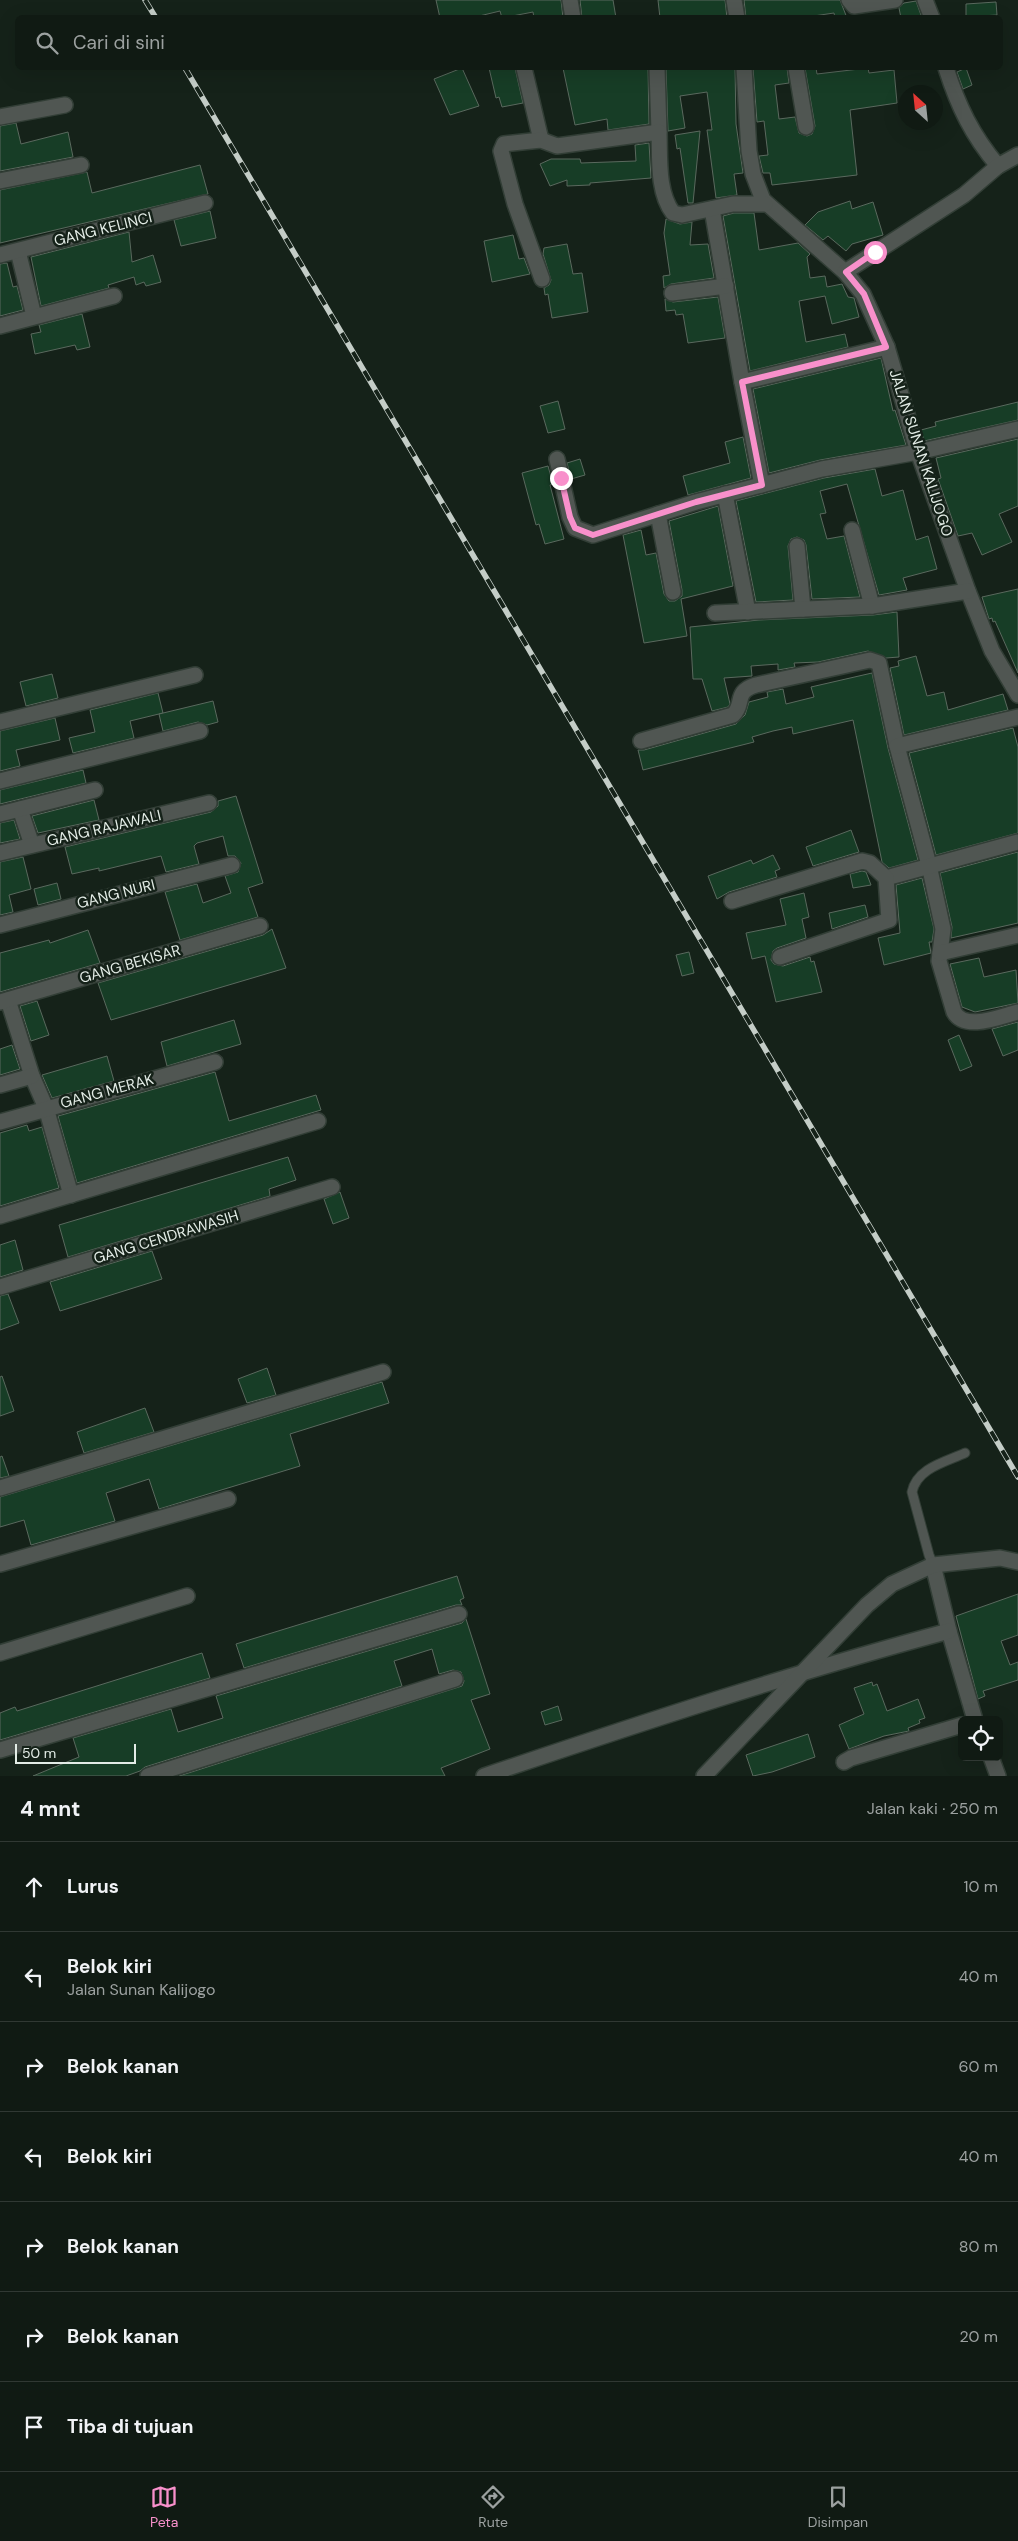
<!DOCTYPE html>
<html lang="id">
<meta charset="utf-8">
<style>
:root{--surface:#101a13;--page:#19231c;--text:#f1f3f6;--muted:#9ca1a0;--line:#303833;--accent:#f890cb}
body{margin:0;font-family:"DM Sans",sans-serif;background:var(--page);color:var(--text)}
.controls{position:absolute;right:15px;bottom:15px;display:grid;overflow:hidden;border-radius:8px;box-shadow:0 5px 20px #0002}
.controls button{width:45px;height:45px;display:grid;place-items:center;padding:0;border:0;border-bottom:1px solid var(--line);background:var(--surface);color:var(--text);font:25px sans-serif}
.compass{position:absolute;left:898px;top:85px;width:45px;height:45px;border-radius:50%;background:var(--surface);box-shadow:0 5px 20px #0002;rotate:333deg}
.scale{position:absolute;left:15px;bottom:12px;width:121px;box-sizing:border-box;padding-left:5px;border:2px solid #e3ece6;border-top:0;font-size:14px;line-height:18px;white-space:nowrap;color:#e3ece6;-webkit-text-stroke:4px #152219;paint-order:stroke}
.stop{position:absolute;width:15px;height:15px;margin:-11px;border:4px solid #f890cb;border-radius:50%;background:#fff}
.stop.end{background:#f890cb;border-color:#fff;box-shadow:0 1px 5px #0008}
.list{margin:0;padding:0;list-style:none}
h2{display:flex;justify-content:space-between;align-items:center;height:65px;margin:0;padding:0 20px;font-size:21px}
h2 small{font-size:16px;font-weight:400;color:var(--muted)}
.list li{display:grid;grid-template-columns:32px 1fr auto;gap:15px;align-items:center;box-sizing:border-box;height:90px;padding:0 20px;border-top:1px solid var(--line)}
.list b{display:block;font-size:19px;white-space:nowrap}
.list p{margin:0;font-size:16px;white-space:nowrap;color:var(--muted)}
.list em{font-size:16px;font-style:normal;color:var(--muted)}
.icon{flex:none;width:28px;height:28px;fill:none;stroke:currentColor;stroke-width:2;stroke-linecap:round;stroke-linejoin:round}
.map{position:relative;flex:none;width:1018px;height:1776px;overflow:hidden}
.search{position:absolute;background:var(--surface);box-shadow:0 5px 20px #0002;left:15px;right:15px;top:15px;height:55px;display:flex;align-items:center;gap:12px;box-sizing:border-box;padding:0 18px;border-radius:8px;color:var(--muted);font-size:19px}
.sheet{height:695px;background:var(--surface)}
nav{display:flex;justify-content:space-around;align-items:center;box-sizing:border-box;height:70px;border-top:1px solid var(--line);background:var(--surface);font-size:14px;color:var(--muted)}
nav a{display:grid;justify-items:center;gap:2px}
nav .on{color:var(--accent)}
.map>svg:first-child{display:block}
.building{fill:#173d26;stroke:#5a695e}
.lines{fill:none;stroke-linecap:round;stroke-linejoin:round}
.lane-casing{stroke:#323e36;stroke-width:11}
.street-casing{stroke:#323e36;stroke-width:18}
.lane{stroke:#505652;stroke-width:9}
.street{stroke:#505652;stroke-width:15}
.rail-casing{stroke:#c4cdc7;stroke-width:5.5}
.rail{stroke:#152219;stroke-width:4;stroke-dasharray:11;stroke-linecap:butt}
.route{stroke:#f890cb;stroke-width:6}
.labels{text-anchor:middle;dominant-baseline:central;stroke-width:5;stroke-linejoin:round;paint-order:stroke}
.street-label{font-size:15px;fill:#e3ece6;stroke:#152219}
</style>
<div class="map">
<svg width="1018" height="1776" viewBox="0 0 1018 1776">
<rect width="100%" height="100%" fill="#152219"/>
<g class="building">
<path d="M436,0H561L563,18H534L533,12L502,18L500,11L471,18H440Z"/>
<path d="M580,0H613L616,18H582Z"/>
<path d="M658,0H725L727,18H660Z"/>
<path d="M744,0H840L847,18H835L834,13L800,18H746Z"/>
<path d="M916,1L922,18H901L899,8L904,3Z"/>
<path d="M996,2L997,15L966,17V4Z"/>
<path d="M462,68L479,106L450,115L434,79Z"/>
<path d="M489,68H515L523,103L502,107L499,97L496,98Z"/>
<path d="M563,68H648L649,124L608,130L607,119L575,125Z"/>
<path d="M666,68H735L736,124L743,173L734,174L737,195L716,198L707,130H712L707,92L680,96L685,128L668,131Z"/>
<path d="M753,68H787L789,83L775,85L779,119L795,117L799,133L807,136L812,134L815,126L805,68H816L817,74L868,68L869,73L894,70L897,103L850,110L857,175L772,185L770,173H763L759,156L768,155L764,121L757,122Z"/>
<path d="M966,68L972,85L963,89L957,72Z"/>
<path d="M16,123L21,144L68,132L73,157L0,171V126Z"/>
<path d="M700,131L693,203H688L680,148L677,149L675,135Z"/>
<path d="M649,143L651,178L590,183V185L567,186V180L550,186L540,164L551,159H580L581,163L636,161L635,145Z"/>
<path d="M200,165L208,194L0,243V190L87,172L92,193Z"/>
<path d="M850,201L852,209L873,202L883,235L852,244L846,251L828,236L823,240L805,225L818,212Z"/>
<path d="M210,211L216,238L181,246L174,220Z"/>
<path d="M734,213H754L759,250L798,243L810,254L807,257L810,278L825,276L827,287L842,284L848,297L854,298L859,317L832,324L825,296L799,301L806,342L845,334L848,347L750,371L723,216Z"/>
<path d="M666,219L680,224L692,222L690,245L708,244L714,278L671,284L664,288L663,276L670,275L664,233Z"/>
<path d="M129,232L132,262L153,255L161,282L146,286L144,282L136,285L134,277L108,285L109,288L41,306L31,257Z"/>
<path d="M513,235L519,259L524,258L530,274L492,282L484,241Z"/>
<path d="M567,244L573,274L582,273L588,312L552,318L548,294L545,295L544,288L549,285L551,280L543,254L544,248Z"/>
<path d="M7,263L13,287L17,286L23,310L0,316V264Z"/>
<path d="M718,297L725,338L688,343L683,314L676,315L675,310L666,311L665,299L673,302Z"/>
<path d="M82,314L90,347L77,350L75,345L35,354L31,334L41,332L39,325Z"/>
<path d="M881,358L893,411L895,410L906,445L820,460L769,473L753,389Z"/>
<path d="M558,401L565,429L548,433L540,406Z"/>
<path d="M1018,402V420L924,441L921,430L936,426L935,422Z"/>
<path d="M743,437L751,478L688,495L683,476L730,463L725,442Z"/>
<path d="M1018,439V506L999,514L1012,542L982,555L972,533L958,536L938,479L941,478L936,458Z"/>
<path d="M580,459L585,475L571,479L567,463Z"/>
<path d="M548,466L553,484L550,485L564,539L545,544L539,524L536,525L522,473Z"/>
<path d="M875,469L882,496L903,490L916,540L928,536L937,569L903,578L907,590L879,595L847,484L820,491L826,513L820,514L827,539L844,536L860,597L812,599L806,545L804,540L797,537L791,539L788,546L793,600L756,602L736,501L824,478Z"/>
<path d="M718,506L733,586L681,599L687,636L644,643L623,535L641,530L646,555L656,553L664,594L669,601H675L682,596V590L669,521Z"/>
<path d="M1018,589V673L995,621L993,622L992,618L989,619L982,597Z"/>
<path d="M897,612L899,657L886,658L868,651L818,662L794,663L795,667L778,670V664L751,666L752,676L724,678L730,704L728,707L712,711L702,679H693L690,627L759,620L873,615Z"/>
<path d="M916,656L927,696L944,692L948,710L1003,694L1008,710L904,735L890,668L899,666L898,661Z"/>
<path d="M872,673L888,748L918,860L889,868L882,862L853,720L793,734L792,727L773,731L752,737L754,742L643,770L638,750H644L736,724L745,715L749,702L768,697L767,692L783,689L786,704L814,697L811,687Z"/>
<path d="M52,674L58,698L26,706L20,682Z"/>
<path d="M158,693L163,713L130,721L134,738L73,753L69,738L95,732L90,710Z"/>
<path d="M213,701L218,722L207,725L198,722L163,731L159,714Z"/>
<path d="M55,718L60,740L16,750L20,766L0,771V731Z"/>
<path d="M1013,728L1018,747V833L936,855L909,753Z"/>
<path d="M83,770L86,783L0,804V790Z"/>
<path d="M236,796L263,883L248,888L258,917L180,940L165,892L197,884L203,903L231,893L225,876L238,872L241,863L235,856H228L223,836L197,843L194,846L199,864L166,872L161,856L99,871V868L72,874L65,847L211,812L218,806V801Z"/>
<path d="M94,800L99,820L38,833L32,816Z"/>
<path d="M14,820L20,839L0,843V823Z"/>
<path d="M851,830L859,852L813,866L806,847Z"/>
<path d="M1018,852V923L951,938L952,927L940,873Z"/>
<path d="M773,855L780,869L775,871L777,877L729,892L717,899L708,876L751,860L753,864Z"/>
<path d="M23,857L31,889L9,895L13,912L0,915V862Z"/>
<path d="M862,871L866,872L871,885L853,888L850,874Z"/>
<path d="M922,878L934,929L932,942H929L931,953L884,965L878,938L900,933L896,885Z"/>
<path d="M57,883L61,899L38,905L34,889Z"/>
<path d="M804,893L809,917L802,919L806,938L777,948L773,951L771,960L774,964L783,966L810,957L811,962L814,961L822,992L776,1002L765,956L752,959L746,933L786,925L780,899Z"/>
<path d="M865,905L868,917L832,929L829,913Z"/>
<path d="M272,929L286,968L111,1020L98,983L263,935Z"/>
<path d="M88,930L100,963L0,992V953L49,940L50,943Z"/>
<path d="M689,952L694,973L682,976L676,955Z"/>
<path d="M979,958L984,977L1016,970L1018,1003L975,1012L962,1007L950,964Z"/>
<path d="M37,1001L49,1035L31,1041L20,1006Z"/>
<path d="M234,1020L241,1044L167,1066L161,1042Z"/>
<path d="M1018,1022V1050L1003,1056L992,1029Z"/>
<path d="M959,1035L972,1066L960,1071L948,1040Z"/>
<path d="M12,1045L20,1069L0,1075V1049Z"/>
<path d="M107,1056L114,1081L52,1098L42,1075Z"/>
<path d="M215,1072L229,1121L316,1095L321,1110L77,1183L58,1116Z"/>
<path d="M27,1125L29,1131L42,1127L59,1188L0,1206V1133Z"/>
<path d="M288,1157L296,1180L269,1189L270,1196L68,1257L59,1225Z"/>
<path d="M340,1192L349,1218L333,1224L324,1199Z"/>
<path d="M15,1240L23,1270L0,1277V1245Z"/>
<path d="M152,1251L162,1279L60,1311L50,1282Z"/>
<path d="M8,1294L19,1323L0,1330V1296Z"/>
<path d="M267,1368L276,1395L247,1403L238,1379Z"/>
<path d="M2,1376L14,1411L0,1416V1377Z"/>
<path d="M382,1382L389,1403L290,1434L300,1466L159,1509L149,1479L106,1493L115,1521L31,1545L24,1520L0,1527V1497Z"/>
<path d="M145,1408L154,1432L84,1453L77,1432Z"/>
<path d="M2,1456L9,1476L0,1478V1457Z"/>
<path d="M457,1576L464,1598L460,1600L462,1605H456L244,1668L236,1644Z"/>
<path d="M1018,1594V1635L1001,1641L1010,1665L1018,1662V1680L983,1691L985,1696L978,1699L956,1616Z"/>
<path d="M466,1619L490,1694L471,1700L490,1749L441,1768L445,1776H179L462,1686L464,1681L461,1672L453,1670L439,1674L432,1649L394,1661L402,1686L145,1767L140,1771L126,1776H33L79,1757L73,1738L171,1709L178,1732L223,1718L216,1696L462,1623Z"/>
<path d="M202,1653L210,1678L0,1740V1713L15,1707L17,1711Z"/>
<path d="M872,1682L873,1686L877,1684L887,1711L918,1699L925,1718L919,1720L920,1723L908,1728L909,1731L884,1736L849,1749L839,1725L864,1714L854,1688Z"/>
<path d="M558,1706L562,1720L545,1725L541,1712Z"/>
<path d="M808,1734L815,1757L772,1772L753,1776L746,1755Z"/>
</g>
<g class="lines">
<g class="lane-casing">
<path id="lane" d="M933,1565L929,1555L912,1492C917,1468 945,1462 965,1453"/>
</g>
<g class="street-casing">
<g id="street">
<path d="M570,0L573,18"/>
<path d="M734,0L737,18"/>
<path d="M849,0L854,6L895,0"/>
<path d="M925,0L932,18"/>
<path d="M524,68L541,140"/>
<path d="M657,68L659,132"/>
<path d="M744,68L749,151L753,174L763,200L845,272L863,294L887,347L918,452L968,591L992,651L1018,695"/>
<path d="M796,68L806,127"/>
<path d="M946,68C958,106 972,135 998,166"/>
<path d="M0,117L65,105"/>
<path d="M0,181L81,165"/>
<path d="M712,209L742,382L762,485"/>
<path d="M18,251L34,316"/>
<path d="M0,255L205,203"/>
<path d="M845,272L964,195L998,166L1018,155"/>
<path d="M542,279L515,204L501,151L504,144L541,140L557,146L659,132C660,157 657,192 673,213L682,215L733,204H765"/>
<path d="M672,293L726,286"/>
<path d="M0,326L114,296"/>
<path d="M742,382L887,347"/>
<path d="M557,459L570,517L575,528L593,535L696,502L822,469L918,452L1018,429"/>
<path d="M725,494L748,612"/>
<path d="M658,514L673,592"/>
<path d="M852,530L872,606"/>
<path d="M797,546L803,609"/>
<path d="M715,613L872,606L968,591"/>
<path d="M0,722L195,675"/>
<path d="M641,741L733,715C745,704 733,692 756,685L870,660L879,663L897,746L929,865L943,929L939,961L954,1012C965,1032 1001,1016 1018,1012"/>
<path d="M897,746L1018,717"/>
<path d="M0,781L200,731"/>
<path d="M20,809L32,845"/>
<path d="M0,814L95,790"/>
<path d="M0,853L209,803"/>
<path d="M886,878L1018,842"/>
<path d="M732,901L862,861L870,863L886,878L889,920L780,957"/>
<path d="M0,925L232,865"/>
<path d="M940,953L1018,935"/>
<path d="M8,1000L32,1076L46,1108L71,1195"/>
<path d="M0,1002L260,926"/>
<path d="M0,1085L32,1076"/>
<path d="M0,1122L215,1062"/>
<path d="M0,1216L318,1121"/>
<path d="M0,1287L332,1187"/>
<path d="M0,1488L383,1372"/>
<path d="M0,1564L228,1499"/>
<path d="M933,1565L949,1631L975,1720"/>
<path d="M0,1653L187,1596"/>
<path d="M0,1750L459,1614"/>
<path d="M991,1757L998,1776"/>
<path d="M844,1762L851,1758L962,1725"/>
<path d="M148,1776L455,1679"/>
<path d="M484,1776C638,1724 792,1673 949,1631"/>
<path d="M704,1776L867,1605L892,1584L933,1565L1000,1558L1018,1562"/>
</g>
</g>
<use href="#lane" class="lane"/>
<use href="#street" class="street"/>
<g class="rail-casing">
<g id="rail">
<path d="M145,0L156,18"/>
<path d="M185,68L1018,1477"/>
</g>
</g>
<use href="#rail" class="rail"/>
</g>
<g class="lines">
<path class="route" d="M561,478L570,517L575,528L593,535L696,502L762,485L742,382L886,347L864,294L846,272L875,252"/>
</g>
<g class="labels">
<g class="street-label">
<text transform="translate(103 229) rotate(-14)">GANG KELINCI</text>
<text transform="translate(921 453) rotate(72)">JALAN SUNAN KALIJOGO</text>
<text transform="translate(104 828) rotate(-13)">GANG RAJAWALI</text>
<text transform="translate(116 894) rotate(-14)">GANG NURI</text>
<text transform="translate(130 964) rotate(-16)">GANG BEKISAR</text>
<text transform="translate(107 1091) rotate(-15)">GANG MERAK</text>
<text transform="translate(166 1237) rotate(-17)">GANG CENDRAWASIH</text>
</g>
</g>
</svg>
<div class="controls">
<button><svg class="icon" aria-label="locate" viewBox="0 0 24 24"><circle cx="12" cy="12" r="6"/><path d="M12 2v4M12 18v4M2 12h4M18 12h4"/></svg></button>
</div>
<svg class="compass" viewBox="-18 -18 36 36"><path d="M0-13l5 13h-10z" fill="#e53935"/><path d="M0 13l5-13h-10z" fill="#9ca1a0"/></svg>
<div class="scale">50 m</div>
<div class="stop" style="left:875px;top:252px"></div>
<div class="stop end" style="left:561px;top:478px"></div>
<div class="search"><svg class="icon" aria-label="search" viewBox="0 0 24 24"><circle cx="10" cy="10" r="6"/><path d="M15 15l6 6"/></svg>Cari di sini</div>
</div>
<section class="sheet">
<h2>4 mnt<small>Jalan kaki · 250 m</small></h2>
<ul class="list">
<li><svg class="icon" aria-label="ahead" viewBox="0 0 24 24"><path d="M12 20V5M6 11l6-6 6 6"/></svg><div><b>Lurus</b></div><em>10 m</em></li>
<li><svg class="icon" aria-label="left" viewBox="0 0 24 24"><path d="M17 20v-9H6M10 6l-5 5 5 5"/></svg><div><b>Belok kiri</b><p>Jalan Sunan Kalijogo</p></div><em>40 m</em></li>
<li><svg class="icon" aria-label="right" viewBox="0 0 24 24"><path d="M7 20v-9h11M14 6l5 5-5 5"/></svg><div><b>Belok kanan</b></div><em>60 m</em></li>
<li><svg class="icon" aria-label="left" viewBox="0 0 24 24"><path d="M17 20v-9H6M10 6l-5 5 5 5"/></svg><div><b>Belok kiri</b></div><em>40 m</em></li>
<li><svg class="icon" aria-label="right" viewBox="0 0 24 24"><path d="M7 20v-9h11M14 6l5 5-5 5"/></svg><div><b>Belok kanan</b></div><em>80 m</em></li>
<li><svg class="icon" aria-label="right" viewBox="0 0 24 24"><path d="M7 20v-9h11M14 6l5 5-5 5"/></svg><div><b>Belok kanan</b></div><em>20 m</em></li>
<li><svg class="icon" aria-label="arrive" viewBox="0 0 24 24"><path d="M6 21V4h12l-3 4 3 4H6"/></svg><div><b>Tiba di tujuan</b></div></li>
</ul>
</section>
<nav>
<a class="on"><svg class="icon" aria-label="map" viewBox="0 0 24 24"><path d="M3 6l6-2 6 2 6-2v14l-6 2-6-2-6 2zM9 4v14M15 6v14"/></svg>Peta</a>
<a><svg class="icon" aria-label="directions" viewBox="0 0 24 24"><path d="M12 3l9 9-9 9-9-9zM9 14v-3h6M13 9l2 2-2 2"/></svg>Rute</a>
<a><svg class="icon" aria-label="saved" viewBox="0 0 24 24"><path d="M7 4h10v16l-5-4-5 4z"/></svg>Disimpan</a>
</nav>
